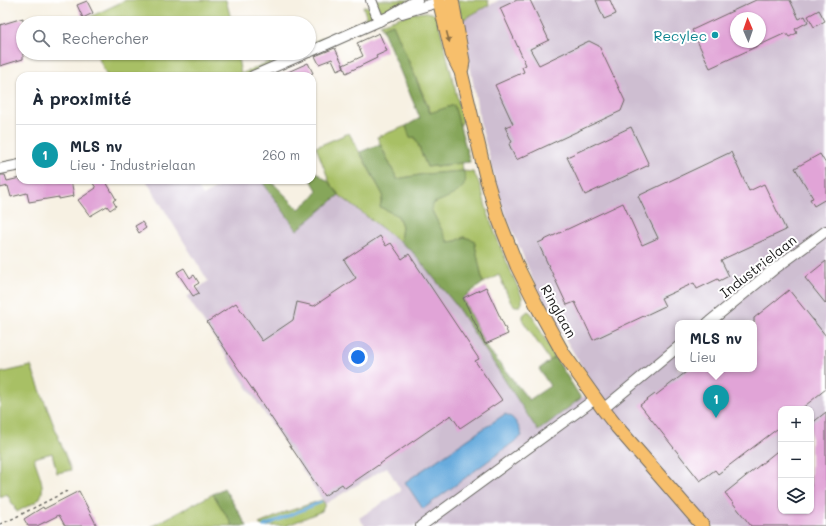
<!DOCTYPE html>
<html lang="fr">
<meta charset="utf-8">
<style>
:root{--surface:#fff;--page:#f2f2f3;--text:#1f2937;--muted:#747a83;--line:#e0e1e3;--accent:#0f766e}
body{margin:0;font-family:Mali,sans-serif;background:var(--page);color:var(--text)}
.controls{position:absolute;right:12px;bottom:12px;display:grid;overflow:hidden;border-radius:8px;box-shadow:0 1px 3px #0004}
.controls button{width:36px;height:36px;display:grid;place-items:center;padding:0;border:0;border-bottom:1px solid var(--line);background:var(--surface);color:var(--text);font:20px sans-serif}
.compass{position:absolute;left:730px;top:12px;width:36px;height:36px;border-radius:50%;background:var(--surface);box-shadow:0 1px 3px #0004;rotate:358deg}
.you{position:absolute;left:358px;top:357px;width:14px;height:14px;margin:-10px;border:3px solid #fff;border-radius:50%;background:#1a73e8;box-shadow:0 0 0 6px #1a73e833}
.badge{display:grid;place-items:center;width:26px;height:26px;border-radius:50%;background:var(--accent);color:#fff;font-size:13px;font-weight:700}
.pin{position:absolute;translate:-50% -33px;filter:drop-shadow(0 1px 2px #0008)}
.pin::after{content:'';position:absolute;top:21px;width:14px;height:12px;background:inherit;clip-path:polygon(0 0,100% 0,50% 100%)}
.popup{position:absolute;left:675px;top:320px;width:82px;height:52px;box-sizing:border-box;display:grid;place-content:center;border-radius:8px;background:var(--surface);filter:drop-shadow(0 1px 3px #0005);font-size:13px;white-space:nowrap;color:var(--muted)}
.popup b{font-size:15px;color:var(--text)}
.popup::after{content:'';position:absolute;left:50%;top:100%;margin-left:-8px;border:8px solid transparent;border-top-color:var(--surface)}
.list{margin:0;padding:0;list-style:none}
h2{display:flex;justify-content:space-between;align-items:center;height:52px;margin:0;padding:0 16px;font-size:17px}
h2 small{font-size:13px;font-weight:400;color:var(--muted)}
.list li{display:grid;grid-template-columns:26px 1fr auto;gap:12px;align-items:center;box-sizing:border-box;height:60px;padding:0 16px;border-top:1px solid var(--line)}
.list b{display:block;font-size:15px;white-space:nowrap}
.list p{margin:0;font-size:13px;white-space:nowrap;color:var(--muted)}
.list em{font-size:13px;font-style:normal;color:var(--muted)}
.icon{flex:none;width:22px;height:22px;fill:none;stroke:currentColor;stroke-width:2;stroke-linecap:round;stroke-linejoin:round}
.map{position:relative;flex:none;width:826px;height:526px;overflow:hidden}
.search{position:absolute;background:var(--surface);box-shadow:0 1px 3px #0004;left:16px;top:16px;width:300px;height:44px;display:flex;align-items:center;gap:10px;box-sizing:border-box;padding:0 14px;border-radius:22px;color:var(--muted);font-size:15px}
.panel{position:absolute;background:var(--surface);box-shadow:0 1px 3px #0004;left:16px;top:72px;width:300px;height:112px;border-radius:12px}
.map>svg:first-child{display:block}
.industrial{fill:#cebed1;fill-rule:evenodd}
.green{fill:#a8c065;stroke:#626e40}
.forest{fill:#86a65a;stroke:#51613b}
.water{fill:#68abdd;stroke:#42647c}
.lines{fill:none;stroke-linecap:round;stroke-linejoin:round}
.stream{stroke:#68abdd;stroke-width:3}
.building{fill:#e1a4d7;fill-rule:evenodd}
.minor-casing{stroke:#696762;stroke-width:12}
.major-casing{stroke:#696762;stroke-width:15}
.path{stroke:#696762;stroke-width:1.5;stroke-dasharray:3 3;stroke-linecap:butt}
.minor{stroke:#fff;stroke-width:10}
.major{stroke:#f7bf6c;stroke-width:13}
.oneway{fill:#8a6e44}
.culture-dot{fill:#0f9aa8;stroke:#fff;stroke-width:1.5}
.labels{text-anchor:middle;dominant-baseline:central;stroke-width:4;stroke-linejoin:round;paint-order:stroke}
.culture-label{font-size:14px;fill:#0d838f;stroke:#fff;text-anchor:end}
.street-label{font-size:14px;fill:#1c1c1c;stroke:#fff}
</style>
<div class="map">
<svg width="826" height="526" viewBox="0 0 826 526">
<rect width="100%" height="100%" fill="#fff"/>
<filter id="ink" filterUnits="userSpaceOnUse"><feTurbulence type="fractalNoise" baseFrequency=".025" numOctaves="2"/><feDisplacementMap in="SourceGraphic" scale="8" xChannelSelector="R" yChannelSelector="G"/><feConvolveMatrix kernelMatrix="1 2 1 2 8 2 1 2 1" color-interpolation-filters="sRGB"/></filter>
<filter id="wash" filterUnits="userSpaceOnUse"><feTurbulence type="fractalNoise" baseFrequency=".012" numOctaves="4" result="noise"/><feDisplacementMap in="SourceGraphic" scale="16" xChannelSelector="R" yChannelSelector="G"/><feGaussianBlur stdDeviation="0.9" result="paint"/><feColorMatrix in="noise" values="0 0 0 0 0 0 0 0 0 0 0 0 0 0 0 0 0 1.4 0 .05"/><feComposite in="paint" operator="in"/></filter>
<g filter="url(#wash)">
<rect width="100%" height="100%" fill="#f7f1e3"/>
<path class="industrial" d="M499,0H826V526H365L359,518L401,491L387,467L325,504L187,297L208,281L146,180H194L203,196L230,180H261L297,230L339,195L411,250L455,304L538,431L595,388L540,297L502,205L480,122L462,20ZM736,18H760V42H736ZM678,323H754V369H678ZM781,409H811V511H781Z"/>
<g class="green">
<path d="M126,0H226L232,23H82L81,21Z"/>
<path d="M374,0H410L384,13L380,11Z"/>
<path d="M457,0H488L489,5L462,20Z"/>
<path d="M363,6C371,6 371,11 373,17L372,19L309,48V44L364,20L366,16Z"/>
<path d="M426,12L432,13L437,16L463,121L460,126L454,105L431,113L393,24L382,28L380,24L413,13Z"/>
<path d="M96,53H237L241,74L288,53H297L244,76H107Z"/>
<path d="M406,126L410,138L415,137L427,167L462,163L463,171L473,172C482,184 483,199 488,213C497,241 510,269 522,297V303L520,306H515L511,303L499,275L483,283L474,240L464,237L456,241L448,242L431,209L434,203L441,200L463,171L425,174L397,179L377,137Z"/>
<path d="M349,133L383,195L380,207L398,216L402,226L400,242L339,195L330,183L316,147Z"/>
<path d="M528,311L531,313L555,357L550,361L523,321V315Z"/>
<path d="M31,366L71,470L57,473L52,453L34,458C37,470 49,491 37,501C31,505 23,508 17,512L7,494L0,497V373Z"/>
<path d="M213,494L233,526H152Z"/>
<path d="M322,500L325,504L322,511L286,526H263L259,524L286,512Z"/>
</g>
<g class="forest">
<path d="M393,24L430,113L454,105L470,162L427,167L415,137L410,138L406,126L420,118L382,28Z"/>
<path d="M380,144L397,179L425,174L463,171C474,189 447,198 434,203L431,209L448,242L456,241L464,237L474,240L483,283L463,298L485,345L529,400L550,386L539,369L555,357L581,398L538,431L455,304L411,250L400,242L402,226L398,216L380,207L383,195L360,152Z"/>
<path d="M312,169L330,183L339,195L297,230L261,180H270L299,209L315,195L317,190L311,180Z"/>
<path d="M224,488L247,526H233L213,494Z"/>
</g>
<path class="water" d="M505,414C515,417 519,426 522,436L423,509L405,482Z"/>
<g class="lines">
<path class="stream" d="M264,526L321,502"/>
</g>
<g id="blocks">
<g class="building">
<path d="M517,0H530L549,40L530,49L539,65L589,41L599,46L625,101L621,111L516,160L509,144L512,142L505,127L513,124L495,85L524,72L522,67L526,65L500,8Z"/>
<path d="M596,0H610L616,14L604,19Z"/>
<path d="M756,0H790L799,19L805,16L808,22L795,29L797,33L789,37L786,33L710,68L692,30ZM736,18H760V42H736Z"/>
<path d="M87,1L93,13L83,18L77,5Z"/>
<path d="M819,10L825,21L814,27L808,16Z"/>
<path d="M23,18V59L0,66V25Z"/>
<path d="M379,33L387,51L376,56L377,58L346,73L343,65L363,56L357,43Z"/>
<path d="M335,48L344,67L337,70L332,59L319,64L315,56Z"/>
<path d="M308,63L313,73L306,76H279Z"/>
<path d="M631,127L649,165L585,195L567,157Z"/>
<path d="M731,152L749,191L764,184L786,230L721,260L729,276L719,281L718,279L697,289L694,283L661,298L665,306L593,340L575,302L567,305L538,243L623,203L642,245L658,238L638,196Z"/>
<path d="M820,154L826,164V199L814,206L810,199L813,198L795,168Z"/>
<path d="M0,175H5L7,181L20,178V180H42V182L71,180L74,196L59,199V197L29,202L27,193L11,197L8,186L0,188Z"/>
<path d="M91,180H105L116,199L113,201L116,206L110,210L107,206L90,216L78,200L96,188Z"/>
<path d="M142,222L146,228L139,233L135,226Z"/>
<path d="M380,236L386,246L391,243L402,259L409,254L479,359L475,361L502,400L460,428L451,415L345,488L342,484L324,496L207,322L236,303L262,341L293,320L297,302L314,306L356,278L344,260Z"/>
<path d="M826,261V304L805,278Z"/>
<path d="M184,268L190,278L194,275L199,283L194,286L199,293L193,296L177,272Z"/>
<path d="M486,287L508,334L485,344L463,298Z"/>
<path d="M789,290L826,336V389L801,409H781V426L718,474L715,470L700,481L640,405L655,394L656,395L690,369H754V318Z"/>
<path d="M826,412V526H751L725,493L781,448V511H811V424Z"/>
<path d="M79,491L97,526H65L59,515L37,526H28L24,519L43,507L44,509Z"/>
</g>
</g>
</g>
<g filter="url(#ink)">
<use href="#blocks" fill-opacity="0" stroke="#696762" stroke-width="1"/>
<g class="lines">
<g class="minor-casing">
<g id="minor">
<path d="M371,0L379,21"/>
<path d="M402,13L445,0"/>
<path d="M309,52L388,17L417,0"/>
<path d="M253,76L306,53"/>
<path d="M0,169L20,165"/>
<path d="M708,323L773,270L826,231"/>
<path d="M603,409L678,347"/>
<path d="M421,526L595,399"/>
</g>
</g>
<g class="major-casing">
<g id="major">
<path d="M439,0L452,54L461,72L487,181L497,215L517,266L537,306L563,353L603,409L617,427L703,526"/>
<path d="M452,0L463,61L462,68"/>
</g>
</g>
<path class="path" d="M0,524L8,521L67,491"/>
<use href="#minor" class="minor"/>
<use href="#major" class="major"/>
</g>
<defs><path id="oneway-solid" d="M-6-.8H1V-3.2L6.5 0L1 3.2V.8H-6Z"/></defs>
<use class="oneway" href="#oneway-solid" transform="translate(448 37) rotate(75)"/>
</g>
<circle class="culture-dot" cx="715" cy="35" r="4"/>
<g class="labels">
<g class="culture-label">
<text x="707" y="35">Recylec</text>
</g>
<g class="street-label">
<text transform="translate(758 266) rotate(-38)">Industrielaan</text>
<text transform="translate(559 311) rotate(61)">Ringlaan</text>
</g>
</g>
</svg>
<div class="controls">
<button>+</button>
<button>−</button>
<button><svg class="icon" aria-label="layers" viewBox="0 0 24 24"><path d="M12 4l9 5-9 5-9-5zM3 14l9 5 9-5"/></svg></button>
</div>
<svg class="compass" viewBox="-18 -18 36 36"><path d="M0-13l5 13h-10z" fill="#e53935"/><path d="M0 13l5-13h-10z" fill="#747a83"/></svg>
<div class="you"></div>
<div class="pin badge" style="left:716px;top:418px;background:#0f9aa8">1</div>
<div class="popup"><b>MLS nv</b>Lieu</div>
<div class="search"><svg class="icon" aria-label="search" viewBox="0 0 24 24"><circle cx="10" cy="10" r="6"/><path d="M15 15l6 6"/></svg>Rechercher</div>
<section class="panel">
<h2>À proximité<small></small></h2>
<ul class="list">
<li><span class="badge" style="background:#0f9aa8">1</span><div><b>MLS nv</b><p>Lieu · Industrielaan</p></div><em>260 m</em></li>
</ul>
</section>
</div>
